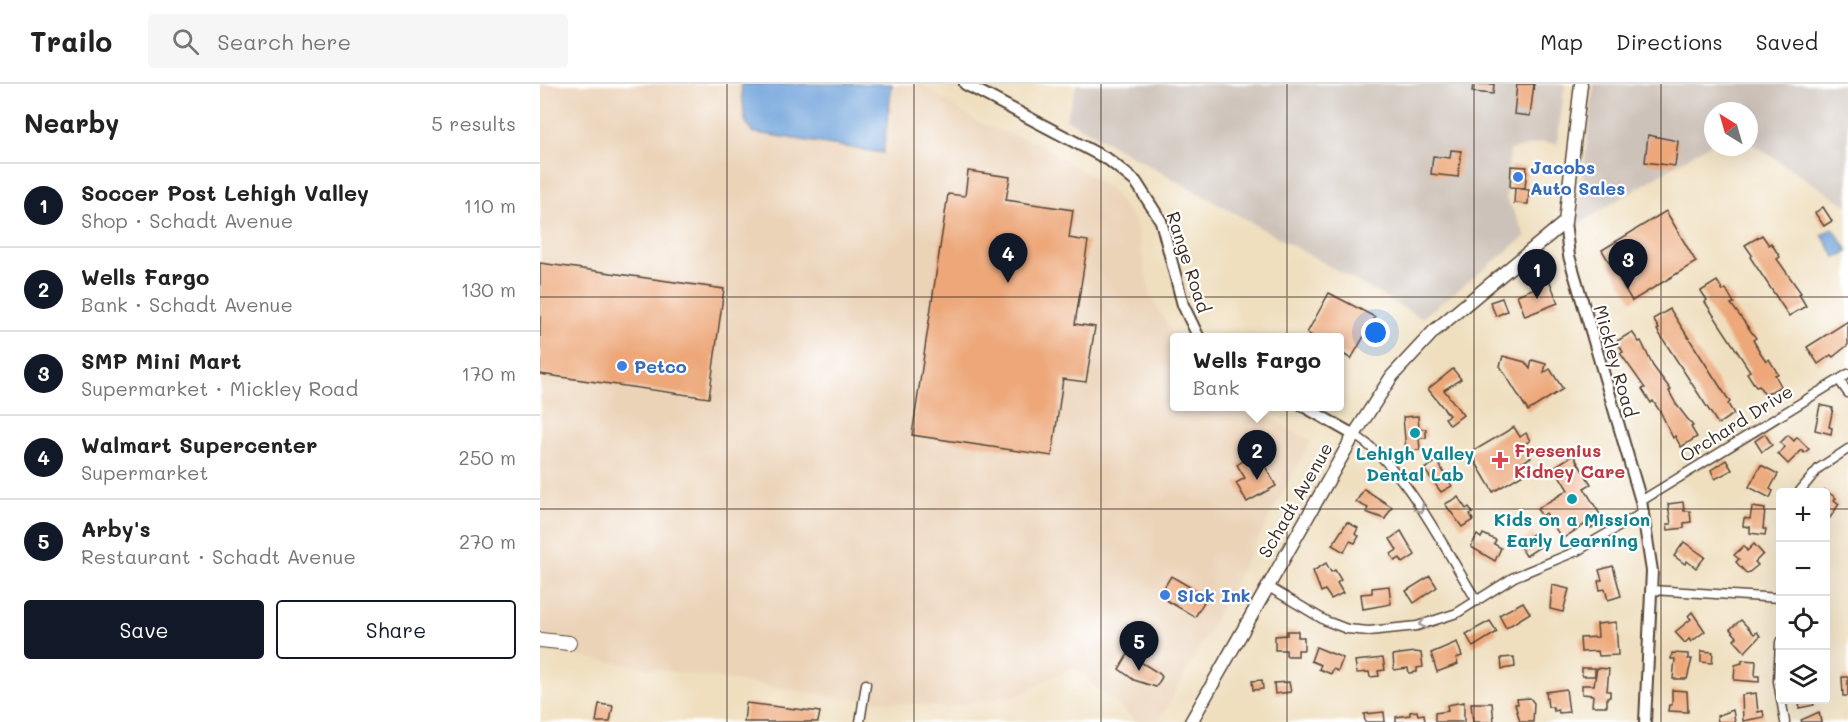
<!DOCTYPE html>
<meta charset="utf-8">
<style>
:root{--surface:#fff;--page:#f6f6f6;--text:#222;--muted:#767676;--line:#e0e0e0;--accent:#111827}
body{margin:0;font-family:Mali,sans-serif;background:var(--page);color:var(--text)}
.controls{position:absolute;right:18px;bottom:18px;display:grid;overflow:hidden;border-radius:6px;box-shadow:0 6px 24px #0002}
.controls button{width:54px;height:54px;display:grid;place-items:center;padding:0;border:0;border-bottom:2px solid var(--line);background:var(--surface);color:var(--text);font:30px sans-serif}
.compass{position:absolute;left:1164px;top:18px;width:54px;height:54px;border-radius:50%;background:var(--surface);box-shadow:0 6px 24px #0002;rotate:323deg}
.you{position:absolute;left:836px;top:249px;width:21px;height:21px;margin:-15px;border:4px solid #fff;border-radius:50%;background:#1a73e8;box-shadow:0 0 0 9px #1a73e833}
.badge{display:grid;place-items:center;width:39px;height:39px;border-radius:50%;background:var(--accent);color:#fff;font-size:20px;font-weight:700}
.pin{position:absolute;translate:-50% -50px;filter:drop-shadow(0 2px 3px #0008)}
.pin::after{content:'';position:absolute;top:32px;width:21px;height:18px;background:inherit;clip-path:polygon(0 0,100% 0,50% 100%)}
.popup{position:absolute;left:630px;top:249px;width:174px;height:78px;box-sizing:border-box;display:grid;place-content:center;border-radius:6px;background:var(--surface);filter:drop-shadow(0 2px 4px #0005);font-size:20px;white-space:nowrap;color:var(--muted)}
.popup b{font-size:22px;color:var(--text)}
.popup::after{content:'';position:absolute;left:50%;top:100%;margin-left:-12px;border:12px solid transparent;border-top-color:var(--surface)}
.list{margin:0;padding:0;list-style:none}
h2{display:flex;justify-content:space-between;align-items:center;height:78px;margin:0;padding:0 24px;font-size:26px}
h2 small{font-size:20px;font-weight:400;color:var(--muted)}
.list li{display:grid;grid-template-columns:39px 1fr auto;gap:18px;align-items:center;box-sizing:border-box;height:84px;padding:0 24px;border-top:2px solid var(--line)}
.list b{display:block;font-size:22px;white-space:nowrap}
.list p{margin:0;font-size:20px;white-space:nowrap;color:var(--muted)}
.list em{font-size:20px;font-style:normal;color:var(--muted)}
.actions{display:flex;gap:12px;padding:18px 24px}
.actions a{flex:1;padding:14px 0;border:2px solid var(--accent);border-radius:6px;text-align:center;font-size:21px;color:var(--accent)}
.actions .main{background:var(--accent);color:#fff}
.icon{flex:none;width:33px;height:33px;fill:none;stroke:currentColor;stroke-width:2;stroke-linecap:round;stroke-linejoin:round}
.map{position:relative;flex:none;width:1308px;height:638px;overflow:hidden}
header{display:flex;align-items:center;gap:36px;box-sizing:border-box;height:84px;padding:0 30px;background:var(--surface);border-bottom:2px solid var(--line)}
header strong{font-size:28px}
nav{display:flex;gap:33px;margin-inline-start:auto;font-size:21px}
.search{width:420px;height:54px;background:var(--page);display:flex;align-items:center;gap:15px;box-sizing:border-box;padding:0 21px;border-radius:6px;color:var(--muted);font-size:22px}
main{display:flex}
aside{flex:1;background:var(--surface)}
.map>svg:first-child{display:block}
.built{fill:#ebd3b8}
.industrial{fill:#cdc2b9}
.water{fill:#6da1da;stroke:#54667c;stroke-width:1.5}
.building{fill:#eda779}
.lines{fill:none;stroke-linecap:round;stroke-linejoin:round}
.minor-casing{stroke:#564536;stroke-width:11}
.tertiary-casing{stroke:#564536;stroke-width:14}
.secondary-casing{stroke:#564536;stroke-width:15}
.trunk-casing{stroke:#564536;stroke-width:16}
.minor{stroke:#fff;stroke-width:8}
.tertiary{stroke:#fff;stroke-width:10}
.secondary{stroke:#fff;stroke-width:12}
.trunk{stroke:#fff;stroke-width:14}
.oneway{stroke:#a79f9a}
.grid{fill:none;stroke:#3b2a1e;stroke-width:1.5;stroke-opacity:0.55}
.shop-dot{fill:#3f7fe0;stroke:#fff;stroke-width:2}
.culture-dot{fill:#0f9aa8;stroke:#fff;stroke-width:2}
.health-dot{fill:#e0444e;stroke:#fff;stroke-width:2}
.labels{text-anchor:middle;dominant-baseline:central;stroke-width:4.5;stroke-linejoin:round;paint-order:stroke}
.shop-label{font-size:18px;font-weight:bold;fill:#366cbe;stroke:#fff;text-anchor:start}
.street-label{font-size:18px;fill:#3b2a1e;stroke:#fff}
.health-label{font-size:18px;font-weight:bold;fill:#be3a42;stroke:#fff;text-anchor:start}
.culture-label{font-size:18px;font-weight:bold;fill:#0d838f;stroke:#fff}
</style>
<header>
<strong>Trailo</strong>
<div class="search"><svg class="icon" aria-label="search" viewBox="0 0 24 24"><circle cx="10" cy="10" r="6"/><path d="M15 15l6 6"/></svg>Search here</div>
<nav><a>Map</a><a>Directions</a><a>Saved</a></nav>
</header>
<main>
<aside>
<h2>Nearby<small>5 results</small></h2>
<ul class="list">
<li><span class="badge">1</span><div><b>Soccer Post Lehigh Valley</b><p>Shop · Schadt Avenue</p></div><em>110 m</em></li>
<li><span class="badge">2</span><div><b>Wells Fargo</b><p>Bank · Schadt Avenue</p></div><em>130 m</em></li>
<li><span class="badge">3</span><div><b>SMP Mini Mart</b><p>Supermarket · Mickley Road</p></div><em>170 m</em></li>
<li><span class="badge">4</span><div><b>Walmart Supercenter</b><p>Supermarket</p></div><em>250 m</em></li>
<li><span class="badge">5</span><div><b>Arby's</b><p>Restaurant · Schadt Avenue</p></div><em>270 m</em></li>
</ul>
<div class="actions"><a class="main">Save</a><a>Share</a></div>
</aside>
<div class="map">
<svg width="1308" height="638" viewBox="0 0 1308 638">
<rect width="100%" height="100%" fill="#fff"/>
<filter id="ink" filterUnits="userSpaceOnUse"><feTurbulence type="fractalNoise" baseFrequency=".0167" numOctaves="2"/><feDisplacementMap in="SourceGraphic" scale="12" xChannelSelector="R" yChannelSelector="G"/><feConvolveMatrix kernelMatrix="1 2 1 2 8 2 1 2 1" color-interpolation-filters="sRGB"/></filter>
<filter id="wash" filterUnits="userSpaceOnUse"><feTurbulence type="fractalNoise" baseFrequency=".008" numOctaves="4" result="noise"/><feDisplacementMap in="SourceGraphic" scale="24" xChannelSelector="R" yChannelSelector="G"/><feGaussianBlur stdDeviation="1.35" result="paint"/><feColorMatrix in="noise" values="0 0 0 0 0 0 0 0 0 0 0 0 0 0 0 0 0 1.4 0 .05"/><feComposite in="paint" operator="in"/></filter>
<g filter="url(#wash)">
<rect width="100%" height="100%" fill="#efdfbf"/>
<path class="built" d="M0,0H381L442,40L500,60L570,105L596,138L610,211L635,253L634,322L713,323L771,357L619,638H597L533,583L477,612L408,623L304,614L0,567Z"/>
<g class="industrial">
<path d="M537,0H1025L1017,60L1003,58L970,66L966,113L986,152L882,234L526,35Z"/>
<path d="M1054,0H1308V122L1209,58V27H1173V58L1037,141Z"/>
</g>
<g class="water">
<path d="M201,0H352L343,69L212,48L205,36Z"/>
<path d="M1293,144L1308,167L1296,174L1282,151Z"/>
</g>
<g id="blocks">
<g class="building">
<path d="M933,0H954L953,10L932,8Z"/>
<path d="M977,0H994L990,32L974,30Z"/>
<path d="M1108,51L1138,57L1135,82L1105,78Z"/>
<path d="M911,66L921,67L918,93L891,90L893,72L910,74Z"/>
<path d="M971,82L987,83L985,104L970,103Z"/>
<path d="M428,87L470,93L466,116L533,126L529,154L548,157L535,240L555,243L546,298L523,295L512,372L372,351L408,110L425,112Z"/>
<path d="M975,104L989,106L988,120L974,119Z"/>
<path d="M1283,123L1292,137L1284,142L1275,129Z"/>
<path d="M1126,127L1156,178L1092,217L1062,166Z"/>
<path d="M1222,151L1229,161L1231,159L1240,173L1237,175L1261,209L1259,210L1266,222L1249,232L1210,173L1212,171L1205,161Z"/>
<path d="M0,179L184,205L169,314L0,290Z"/>
<path d="M1177,197L1183,207L1186,205L1194,219L1191,220L1216,254L1213,256L1220,268L1226,277L1229,275L1238,290L1235,291L1241,302L1225,311L1219,302L1216,303L1207,289L1210,287L1165,218L1167,216L1161,207Z"/>
<path d="M1010,198L1018,219L985,232L977,211Z"/>
<path d="M789,209L835,233L811,275L800,268V254H775L767,249Z"/>
<path d="M962,214L967,227L956,232L950,218Z"/>
<path d="M1130,225L1190,318L1188,320L1194,330L1178,340L1117,246L1119,245L1113,235Z"/>
<path d="M1308,237V261L1293,273L1291,271L1278,280L1267,263Z"/>
<path d="M1092,248L1099,258L1101,257L1113,282L1131,306L1129,307L1136,320L1153,342L1151,343L1157,353L1141,363L1135,352L1133,354L1121,329L1113,317L1111,319L1102,305L1105,304L1080,269L1083,268L1077,257Z"/>
<path d="M963,272L985,278L990,285L992,276L1006,280L1004,289L1010,285L1023,305L988,327L960,282Z"/>
<path d="M913,285L921,295L904,306L923,331L910,341L905,334L909,331L888,305Z"/>
<path d="M1280,321L1293,324L1289,343L1292,344L1291,350L1275,346Z"/>
<path d="M878,332L879,345H886V354H879L880,366L866,367L863,333Z"/>
<path d="M974,343L980,353L986,349L990,357L984,360L991,373L980,380L985,389L953,408L930,369Z"/>
<path d="M1225,350L1232,361L1222,368L1215,357Z"/>
<path d="M1248,351L1254,357L1257,353L1269,365L1264,369L1262,366L1248,380L1238,370L1245,363L1240,359Z"/>
<path d="M1033,371L1051,400L1044,404L1064,437L1051,444L1047,439L1022,455L1006,429L1002,432L997,425L1028,406L1014,383Z"/>
<path d="M706,375L714,389L725,382L736,402L707,418L696,399L705,394L697,381Z"/>
<path d="M1186,376L1192,386L1175,395L1171,386Z"/>
<path d="M897,377L912,402L901,408L884,385Z"/>
<path d="M1221,381L1238,390L1230,405L1233,407L1230,414L1209,403Z"/>
<path d="M824,405L852,423L845,435L826,428L828,424L816,418Z"/>
<path d="M1285,406L1296,414L1294,416L1299,420L1290,434L1286,431Z"/>
<path d="M918,413L926,425L929,423L933,429L930,430L933,436L922,443L905,420Z"/>
<path d="M1143,418L1144,427H1150L1151,438L1144,439V444L1128,446L1127,440H1131L1128,420Z"/>
<path d="M1212,423L1225,425L1223,445H1226L1225,451L1210,449V443L1203,442L1204,434L1210,435Z"/>
<path d="M807,438L818,444L815,450L819,452L815,459L810,457L804,468L792,461Z"/>
<path d="M861,447L875,471L863,479L860,474L855,477L851,470L857,466L850,455Z"/>
<path d="M943,450L956,456L954,460L961,464L955,477L931,463L937,451L941,454Z"/>
<path d="M993,450L1000,463L986,472L978,459Z"/>
<path d="M1144,458L1165,473L1156,484L1147,477L1145,480L1134,472Z"/>
<path d="M1214,460L1223,470L1215,478L1218,481L1207,490L1196,478L1199,475L1194,471L1204,462L1207,467Z"/>
<path d="M786,479L791,488L795,486L801,496L797,499L803,509L791,515L785,506L781,508L773,487Z"/>
<path d="M1073,482L1081,512L1068,516L1065,505L1060,506L1058,497L1062,496L1059,486Z"/>
<path d="M631,492L667,513L655,533L619,512Z"/>
<path d="M890,492L897,503L874,519L866,507Z"/>
<path d="M1012,501L1029,505L1023,528L1010,525Z"/>
<path d="M849,502L851,520L823,525L821,510L832,509V504Z"/>
<path d="M983,518L990,529L966,544L959,531Z"/>
<path d="M1152,528L1165,547L1151,558L1149,555L1145,559L1135,548L1151,535L1148,532Z"/>
<path d="M1201,536L1214,550L1217,548L1220,552L1205,568L1194,556L1197,553L1190,545Z"/>
<path d="M950,537L957,548L933,563L926,550Z"/>
<path d="M1076,538L1078,571L1059,572L1058,567L1041,568L1040,554L1058,553L1057,540Z"/>
<path d="M747,547H758V553H764V566H758V572H746V566H735V552L747,551Z"/>
<path d="M917,558L922,572L916,574L918,580L897,588L891,569Z"/>
<path d="M776,563L803,574L798,587L793,585L791,590L779,585L781,581L771,577Z"/>
<path d="M1161,567L1173,568L1172,579L1161,578Z"/>
<path d="M875,568L881,569L883,583L877,584V588L869,589L868,584L854,586L853,571Z"/>
<path d="M1132,569L1148,570V575H1152L1147,595H1133L1135,575H1131Z"/>
<path d="M588,570L620,590L622,593L616,603L594,596L579,585Z"/>
<path d="M974,573L975,583L962,585L961,574Z"/>
<path d="M843,574L845,586L838,587L839,592L830,593L829,588L817,589L815,577Z"/>
<path d="M1202,576L1216,577L1215,592H1219V598L1194,596L1195,581L1202,579Z"/>
<rect x="1042" y="584" width="13" height="8"/>
<path d="M1057,584L1069,585L1067,607H1070V613H1067V622H1052L1053,611L1042,610V601H1054Z"/>
<path d="M1302,593H1308V612H1303Z"/>
<path d="M722,596L723,605L713,606L712,597Z"/>
<path d="M749,598L751,608L735,610L734,599Z"/>
<path d="M1026,605L1029,628L1019,629L1018,626L1014,627L1013,623H1008L1006,608Z"/>
<path d="M1132,606L1147,607L1148,628L1128,627L1129,621H1132Z"/>
<path d="M1216,609L1218,628L1223,627L1224,633L1203,637L1202,611Z"/>
<path d="M990,614L994,619L993,638H980L975,620H978L977,615Z"/>
<path d="M1260,616H1273L1274,621L1259,624Z"/>
<path d="M924,618V638H895V629L908,627L907,621Z"/>
<path d="M206,619L280,628L278,638H204Z"/>
<path d="M931,619H952L954,638H933Z"/>
<path d="M59,620L73,622L70,638H56Z"/>
<path d="M1193,626L1195,638H1178L1177,632Z"/>
<path d="M877,627L878,631L884,630L885,638H856V633L870,631V628Z"/>
<path d="M844,628L845,638H825L824,630Z"/>
<path d="M1279,628L1281,638H1262L1261,636Z"/>
</g>
</g>
</g>
<g filter="url(#ink)">
<use href="#blocks" fill-opacity="0" stroke="#564536" stroke-width="1.5"/>
<g class="lines">
<g class="minor-casing">
<g id="minor">
<path d="M1299,296L1308,309"/>
<path d="M814,351C865,381 904,465 937,517"/>
<path d="M1259,408L1279,384L1308,365"/>
<path d="M1101,417L1308,290"/>
<path d="M727,502L786,537L807,545L829,547L877,542L917,529L974,493L1037,467L1104,428"/>
<path d="M1112,506L1240,514"/>
<path d="M1240,558L1238,597L1245,638"/>
<path d="M320,638L326,600"/>
</g>
</g>
<g class="tertiary-casing">
<g id="tertiary">
<path d="M425,0L569,76L596,98L621,137L643,221L659,254"/>
<path d="M1025,138L1029,172L1101,417L1112,487L1105,638"/>
<path d="M763,322L814,351"/>
</g>
</g>
<g class="secondary-casing">
<path id="secondary" d="M651,638L814,351L852,292L894,247L1025,138L1041,0"/>
</g>
<g class="trunk-casing">
<path id="trunk" d="M0,556L29,559"/>
</g>
<use href="#minor" class="minor"/>
<use href="#tertiary" class="tertiary"/>
<use href="#secondary" class="secondary"/>
<use href="#trunk" class="trunk"/>
</g>
<defs><path id="oneway-chevron" d="M-2-3.5L2.5 0L-2 3.5" fill="none" stroke-width="1.6" stroke-linecap="round" stroke-linejoin="round" transform="scale(1.5)"/></defs>
<g class="oneway">
<use href="#oneway-chevron" transform="translate(880 425) rotate(58)"/>
<use href="#oneway-chevron" transform="translate(883 540) rotate(167)"/>
</g>
</g>
<path class="grid" d="M187,0V638M374,0V638M561,0V638M747,0V638M934,0V638M1121,0V638M0,213H1308M0,425H1240M1286,425H1308"/>
<g class="shop-dot">
<circle cx="978" cy="93" r="6"/>
<circle cx="82" cy="282" r="6"/>
<circle cx="625" cy="511" r="6"/>
</g>
<g class="culture-dot">
<circle cx="875" cy="349" r="6"/>
<circle cx="1032" cy="415" r="6"/>
</g>
<path class="health-dot" d="M957 367h6v6h6v6h-6v6h-6v-6h-6v-6h6z"/>
<g class="labels">
<g class="shop-label">
<text x="990" y="83">Jacobs<tspan x="990" dy="21">Auto Sales</tspan></text>
<text x="94" y="282">Petco</text>
<text x="637" y="511">Sick Ink</text>
</g>
<g class="street-label">
<text transform="translate(649 178) rotate(72)">Range Road</text>
<text transform="translate(1076 277) rotate(74)">Mickley Road</text>
<text transform="translate(1196 339) rotate(-32)">Orchard Drive</text>
<text transform="translate(755 416) rotate(-60)">Schadt Avenue</text>
</g>
<g class="health-label">
<text x="974" y="366">Fresenius<tspan x="974" dy="21">Kidney Care</tspan></text>
</g>
<g class="culture-label">
<text x="875" y="369">Lehigh Valley<tspan x="875" dy="21">Dental Lab</tspan></text>
<text x="1032" y="435">Kids on a Mission<tspan x="1032" dy="21">Early Learning</tspan></text>
</g>
</g>
</svg>
<div class="controls">
<button>+</button>
<button>−</button>
<button><svg class="icon" aria-label="locate" viewBox="0 0 24 24"><circle cx="12" cy="12" r="6"/><path d="M12 2v4M12 18v4M2 12h4M18 12h4"/></svg></button>
<button><svg class="icon" aria-label="layers" viewBox="0 0 24 24"><path d="M12 4l9 5-9 5-9-5zM3 14l9 5 9-5"/></svg></button>
</div>
<svg class="compass" viewBox="-18 -18 36 36"><path d="M0-13l5 13h-10z" fill="#e53935"/><path d="M0 13l5-13h-10z" fill="#767676"/></svg>
<div class="you"></div>
<div class="pin badge" style="left:997px;top:215px">1</div>
<div class="pin badge" style="left:717px;top:396px">2</div>
<div class="popup"><b>Wells Fargo</b>Bank</div>
<div class="pin badge" style="left:1088px;top:205px">3</div>
<div class="pin badge" style="left:468px;top:199px">4</div>
<div class="pin badge" style="left:599px;top:587px">5</div>
</div>
</main>
